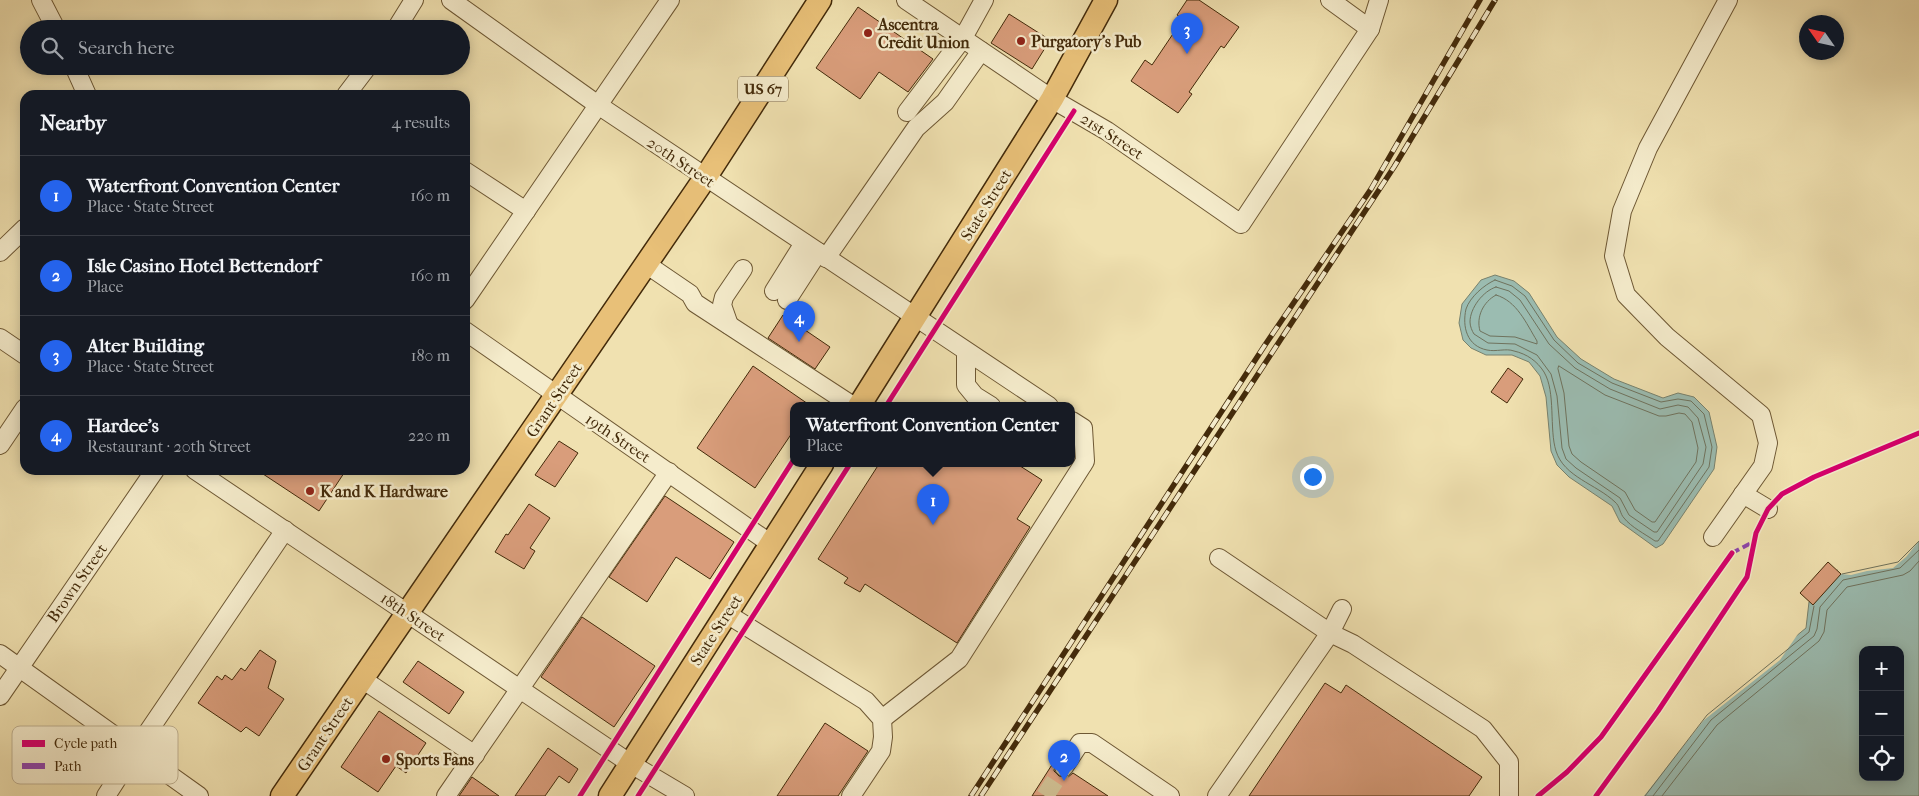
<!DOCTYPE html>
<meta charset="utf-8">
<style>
:root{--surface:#171b24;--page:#20242c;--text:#f1f3f6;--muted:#9ea1a6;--line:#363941;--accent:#2563eb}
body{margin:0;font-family:"IM FELL French Canon",serif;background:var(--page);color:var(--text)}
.controls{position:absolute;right:15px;bottom:15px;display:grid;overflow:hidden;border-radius:10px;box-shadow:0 2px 12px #0003}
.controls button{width:45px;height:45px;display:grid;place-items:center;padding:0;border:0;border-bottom:1px solid var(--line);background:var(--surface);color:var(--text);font:25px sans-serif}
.compass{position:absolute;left:1799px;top:15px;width:45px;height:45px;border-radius:50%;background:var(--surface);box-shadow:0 2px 12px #0003;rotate:304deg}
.you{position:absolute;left:1312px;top:476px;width:18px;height:18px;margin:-12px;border:4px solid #fff;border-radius:50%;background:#1a73e8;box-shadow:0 0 0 8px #1a73e833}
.badge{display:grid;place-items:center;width:32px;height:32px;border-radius:50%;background:var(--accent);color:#fff;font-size:16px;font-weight:700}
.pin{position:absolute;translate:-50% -41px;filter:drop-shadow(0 1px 2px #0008)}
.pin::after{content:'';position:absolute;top:26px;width:18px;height:15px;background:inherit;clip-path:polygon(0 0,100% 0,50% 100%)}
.popup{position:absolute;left:790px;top:402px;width:285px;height:65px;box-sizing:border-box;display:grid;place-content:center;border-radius:10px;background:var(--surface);filter:drop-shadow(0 1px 4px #0005);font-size:16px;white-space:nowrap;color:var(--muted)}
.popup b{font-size:19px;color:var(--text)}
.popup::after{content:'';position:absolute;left:50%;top:100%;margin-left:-10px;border:10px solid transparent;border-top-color:var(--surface)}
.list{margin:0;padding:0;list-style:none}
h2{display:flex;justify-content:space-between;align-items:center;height:65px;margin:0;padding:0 20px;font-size:21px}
h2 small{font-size:16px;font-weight:400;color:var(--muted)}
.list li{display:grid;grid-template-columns:32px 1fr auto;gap:15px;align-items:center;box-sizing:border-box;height:80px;padding:0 20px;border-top:1px solid var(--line)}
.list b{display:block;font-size:19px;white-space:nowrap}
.list p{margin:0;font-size:16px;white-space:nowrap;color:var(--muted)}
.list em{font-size:16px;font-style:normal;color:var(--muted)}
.icon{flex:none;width:28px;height:28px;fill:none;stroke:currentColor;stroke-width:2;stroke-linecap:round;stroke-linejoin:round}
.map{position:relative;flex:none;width:1919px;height:796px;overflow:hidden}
.search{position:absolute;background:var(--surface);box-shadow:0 2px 12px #0003;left:20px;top:20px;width:450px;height:55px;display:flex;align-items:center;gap:12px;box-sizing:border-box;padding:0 18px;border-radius:28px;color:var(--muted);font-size:19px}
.panel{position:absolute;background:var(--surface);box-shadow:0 2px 12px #0003;left:20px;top:90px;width:450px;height:385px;border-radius:15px}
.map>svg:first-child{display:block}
.water{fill:#9bbcb1;stroke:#78826e;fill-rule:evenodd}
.pier{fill:#f0e1b0}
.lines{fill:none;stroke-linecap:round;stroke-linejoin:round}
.shore{stroke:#6f735e;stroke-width:1}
.building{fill:#d99d7b;stroke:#432a0a}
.minor-tunnel{stroke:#cdbc8f;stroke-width:18;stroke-dasharray:18 9;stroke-linecap:butt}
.minor-casing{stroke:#6e5834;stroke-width:20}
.major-casing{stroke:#432a0a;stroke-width:25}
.minor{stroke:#f5eccc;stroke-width:18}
.major{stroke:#e8c078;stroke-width:22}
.rail-casing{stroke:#432a0a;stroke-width:5.5}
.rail{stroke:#f5eccc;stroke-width:4;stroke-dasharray:11;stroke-linecap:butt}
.quiet{stroke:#8e44ad;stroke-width:4;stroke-dasharray:8 4;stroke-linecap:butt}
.cycleway-casing{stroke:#f5eccc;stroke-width:8}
.cycleway{stroke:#d6006c;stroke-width:5}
.poi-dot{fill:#8f2418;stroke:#f5eccc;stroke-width:2}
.labels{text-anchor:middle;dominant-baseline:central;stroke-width:5;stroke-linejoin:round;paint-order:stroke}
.shield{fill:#f5eccc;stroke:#786444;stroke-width:1}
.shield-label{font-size:15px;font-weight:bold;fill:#432a0a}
.poi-label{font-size:16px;font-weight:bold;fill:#432a0a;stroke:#f5eccc;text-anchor:start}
.street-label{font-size:16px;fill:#432a0a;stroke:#f5eccc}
.key{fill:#f5eccc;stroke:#c0b292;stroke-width:1}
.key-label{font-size:14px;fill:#432a0a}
</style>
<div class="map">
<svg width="1919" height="796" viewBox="0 0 1919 796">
<rect width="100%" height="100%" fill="#f0e1b0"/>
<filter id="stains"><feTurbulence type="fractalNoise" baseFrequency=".004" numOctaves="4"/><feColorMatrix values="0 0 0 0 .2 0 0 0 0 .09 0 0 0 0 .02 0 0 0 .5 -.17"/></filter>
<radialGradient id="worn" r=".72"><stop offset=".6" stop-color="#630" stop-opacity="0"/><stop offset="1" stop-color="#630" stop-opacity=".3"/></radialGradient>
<g class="water">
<path d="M1495,275L1514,281L1529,293L1557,337L1581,359L1614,379L1663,398L1678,393L1694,397L1709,412L1717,447L1714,469L1663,544L1656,548L1620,522L1612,506L1569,477L1557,465L1551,451L1546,397L1540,376L1529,362L1512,355H1486L1471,348L1463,340L1459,323L1462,304L1481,280Z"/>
<path d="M1919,533V796H1639L1703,712L1806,628L1809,602L1837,570L1897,558ZM1863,650H1900V777H1863Z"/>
</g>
<g class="pier">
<path d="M1919,530V541L1906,557L1893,568L1867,571L1851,575L1841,574L1837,570L1841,566L1895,555Z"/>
<path d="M1802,628L1780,660L1704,720L1644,796H1636L1701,710Z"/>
</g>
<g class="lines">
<g class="shore">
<path d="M1495,280L1512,286L1525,296L1554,340L1578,363L1612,383L1661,402L1678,399L1691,401L1704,414L1712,447L1709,467L1658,541H1655C1645,534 1631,527 1624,518C1620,514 1620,506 1615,502C1596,484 1564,477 1556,451C1549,429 1556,392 1544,372C1537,361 1527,354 1514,351C1506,348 1496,352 1487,350C1467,346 1462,327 1466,309C1470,297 1484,285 1495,280Z"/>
<path d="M1496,287L1509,291L1520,300L1549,344L1575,368L1610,389L1660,409L1678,405L1688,407L1698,418L1706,447L1703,464L1657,532H1654L1629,515L1620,498L1576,468L1566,459L1562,448L1557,396L1551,374L1537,355L1515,344L1488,343L1474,334C1472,331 1470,326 1470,322C1470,308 1483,291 1496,287Z"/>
<path d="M1496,295C1517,301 1526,323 1537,341V344L1515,337L1490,336L1480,331C1476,317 1483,302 1496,295Z"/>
<path d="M1559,366L1605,395L1659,416H1666L1679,413L1685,414L1692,422L1698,448L1696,462L1655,522H1652L1635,510L1625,492L1581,462L1572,454L1569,446L1564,393L1558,369Z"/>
<path d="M1842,574L1898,562L1919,541"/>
<path d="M1645,796L1707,715L1809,632L1814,606"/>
<path d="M1653,796L1711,720L1814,636L1817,629L1820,607L1843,580L1900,568L1919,550"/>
<path d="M1662,796L1717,725L1819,641L1824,632L1827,610L1847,587L1903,575L1910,571L1919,561"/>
</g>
</g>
<g class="building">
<path d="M1187,0H1199L1239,27L1224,48L1221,46L1189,92L1192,94L1178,113L1131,81L1145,60L1152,65L1183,19L1177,15Z"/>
<path d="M858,7L933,59L908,92L879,72L860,99L816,68Z"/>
<path d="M1009,14L1050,40L1032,69L991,43Z"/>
<path d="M783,315L830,347L815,369L768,338Z"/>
<path d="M753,366L811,406H794V430L755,488L697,448Z"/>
<path d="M1508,368L1523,379L1507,403L1491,392Z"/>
<path d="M559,441L578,453L555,487L535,475Z"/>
<path d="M879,464H1017L1042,480L1017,519L1030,527L957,643L865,584L860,592L844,583L848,578L818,559Z"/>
<path d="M257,470H346L319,511Z"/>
<path d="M665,496L734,542L710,579L676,557L647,602L609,577Z"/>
<path d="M529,504L550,518L530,548L535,551L524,569L495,552L506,534L508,535Z"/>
<path d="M1828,562L1841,574L1813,605L1800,593Z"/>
<path d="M582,617L655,666L614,727L541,677Z"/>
<path d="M260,650L276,661L268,688L284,699L259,736L246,727L241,732L198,703L217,676L222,680L225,675L232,680L241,668L245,671Z"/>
<path d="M418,661L464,692L449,714L403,682Z"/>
<path d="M1325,683L1341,693L1346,685L1482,777L1469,796H1249Z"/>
<path d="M379,711L426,743L406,773L396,766L378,792L341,767Z"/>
<path d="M825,723L868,751L838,796H777Z"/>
<path d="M548,748L578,769L569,783L559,776L545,796H515Z"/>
<path d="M1055,760L1054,771L1059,776L1068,777L1073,773L1108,796H1032Z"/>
<path d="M472,777L499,796H459Z"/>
</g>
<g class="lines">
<path class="minor-tunnel" d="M1045,796L1064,767"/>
<g class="minor-casing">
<g id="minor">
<path d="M41,0L56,29"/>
<path d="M451,0L598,105L1049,406"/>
<path d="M906,0L1052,99L1107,131L1241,224L1370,29L1330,0"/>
<path d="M396,29L414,0"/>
<path d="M1370,29L1379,0"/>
<path d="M74,66L87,95"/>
<path d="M346,95L368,66"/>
<path d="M907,112L963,38L984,0"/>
<path d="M465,171L526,211"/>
<path d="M0,252L25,228"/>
<path d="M826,258L916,128L945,102L981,51"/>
<path d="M646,264L690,294L695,303L853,406"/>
<path d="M774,291L804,243"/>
<path d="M465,300L670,0"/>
<path d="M787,300L818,252"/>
<path d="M729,325L722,305L724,297L743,269"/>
<path d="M465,331L771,544"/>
<path d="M0,338L25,355"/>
<path d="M966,352V385L975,396L991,406"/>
<path d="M0,445L25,408"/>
<path d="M195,470L631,764L685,796"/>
<path d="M1743,494L1768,509"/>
<path d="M1713,537L1763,466L1768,443L1761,415L1667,337L1626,295L1614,256L1622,211L1648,148L1728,0"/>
<path d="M1219,558L1330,633L1342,609"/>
<path d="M727,614L866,701L882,719L883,737L881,751L851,796"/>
<path d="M0,654L199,796"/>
<path d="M362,679L475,755"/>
<path d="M0,696L155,470"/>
<path d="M882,719L959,659L1082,466L1085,461L1083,428L1072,421"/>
<path d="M1064,767L1080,743H1092L1170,796"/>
<path d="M106,796L135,751L285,530"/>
<path d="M446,796L669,472"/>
<path d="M1217,796L1330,633L1353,644L1483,729L1509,762V796"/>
</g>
</g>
<g class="major-casing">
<g id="major">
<path d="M859,406L1052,99L1106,0"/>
<path d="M282,796L705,178L820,0"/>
<path d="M610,796L822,464"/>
</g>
</g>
<use href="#minor" class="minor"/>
<use href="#major" class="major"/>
<g class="rail-casing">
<g id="rail">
<path d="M971,796L1265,345L1371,189L1480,0"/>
<path d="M981,796L1394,167L1495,0"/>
</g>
</g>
<use href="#rail" class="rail"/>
<path class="quiet" d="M1732,553L1755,541"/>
<g class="cycleway-casing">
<g id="cycleway">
<path d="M886,406L1074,111"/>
<path d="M580,796L794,459"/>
<path d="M638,796L850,464"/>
<path d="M1538,796L1567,772L1601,737L1732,553"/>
<path d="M1596,796L1658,711L1747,577L1756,533L1768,509L1782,494L1814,477L1919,433"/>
</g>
</g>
<use href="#cycleway" class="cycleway"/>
</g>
<g class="poi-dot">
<circle cx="868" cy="33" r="5"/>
<circle cx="1021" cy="41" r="5"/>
<circle cx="310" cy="491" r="5"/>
<circle cx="386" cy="759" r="5"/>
</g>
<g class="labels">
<rect class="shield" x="738" y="76.5" width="50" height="25" rx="4"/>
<g class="shield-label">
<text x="763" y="89">US 67</text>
</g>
<g class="poi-label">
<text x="878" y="24">Ascentra<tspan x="878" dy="18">Credit Union</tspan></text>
<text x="1031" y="41">Purgatory's Pub</text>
<text x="320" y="491">K and K Hardware</text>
<text x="396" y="759">Sports Fans</text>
</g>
<g class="street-label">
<text transform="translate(1112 136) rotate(33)">21st Street</text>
<text transform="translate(681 162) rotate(34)">20th Street</text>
<text transform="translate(986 205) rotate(-58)">State Street</text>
<text transform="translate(554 400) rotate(-56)">Grant Street</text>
<text transform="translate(618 438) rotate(34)">19th Street</text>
<text transform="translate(77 583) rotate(-55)">Brown Street</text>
<text transform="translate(413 617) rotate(34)">18th Street</text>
<text transform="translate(716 630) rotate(-57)">State Street</text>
<text transform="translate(325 734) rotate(-56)">Grant Street</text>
</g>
</g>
<rect x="12" y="726" width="166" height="58" rx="8" class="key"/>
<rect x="22" y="740" width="23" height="7" fill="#d6006c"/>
<rect x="22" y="763" width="23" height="6" fill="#8e44ad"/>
<g class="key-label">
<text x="54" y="748">Cycle path</text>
<text x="54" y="771">Path</text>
</g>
<rect width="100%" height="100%" filter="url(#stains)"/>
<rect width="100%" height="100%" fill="url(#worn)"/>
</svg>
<div class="controls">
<button>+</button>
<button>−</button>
<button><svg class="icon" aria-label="locate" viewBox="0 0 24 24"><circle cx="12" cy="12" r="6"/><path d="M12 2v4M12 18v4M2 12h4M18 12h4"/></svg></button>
</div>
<svg class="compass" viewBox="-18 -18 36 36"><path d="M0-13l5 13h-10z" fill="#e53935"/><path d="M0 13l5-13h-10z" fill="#9ea1a6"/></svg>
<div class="you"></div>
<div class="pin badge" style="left:933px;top:525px">1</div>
<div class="popup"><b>Waterfront Convention Center</b>Place</div>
<div class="pin badge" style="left:1064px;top:781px">2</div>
<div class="pin badge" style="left:1187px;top:54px">3</div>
<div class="pin badge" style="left:799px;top:342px">4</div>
<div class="search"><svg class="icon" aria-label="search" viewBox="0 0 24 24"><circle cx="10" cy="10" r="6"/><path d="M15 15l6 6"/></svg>Search here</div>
<section class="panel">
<h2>Nearby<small>4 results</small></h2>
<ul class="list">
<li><span class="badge">1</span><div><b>Waterfront Convention Center</b><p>Place · State Street</p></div><em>160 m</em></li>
<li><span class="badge">2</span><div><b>Isle Casino Hotel Bettendorf</b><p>Place</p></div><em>160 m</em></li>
<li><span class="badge">3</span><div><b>Alter Building</b><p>Place · State Street</p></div><em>180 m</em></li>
<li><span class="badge">4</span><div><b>Hardee's</b><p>Restaurant · 20th Street</p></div><em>220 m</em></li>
</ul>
</section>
</div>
